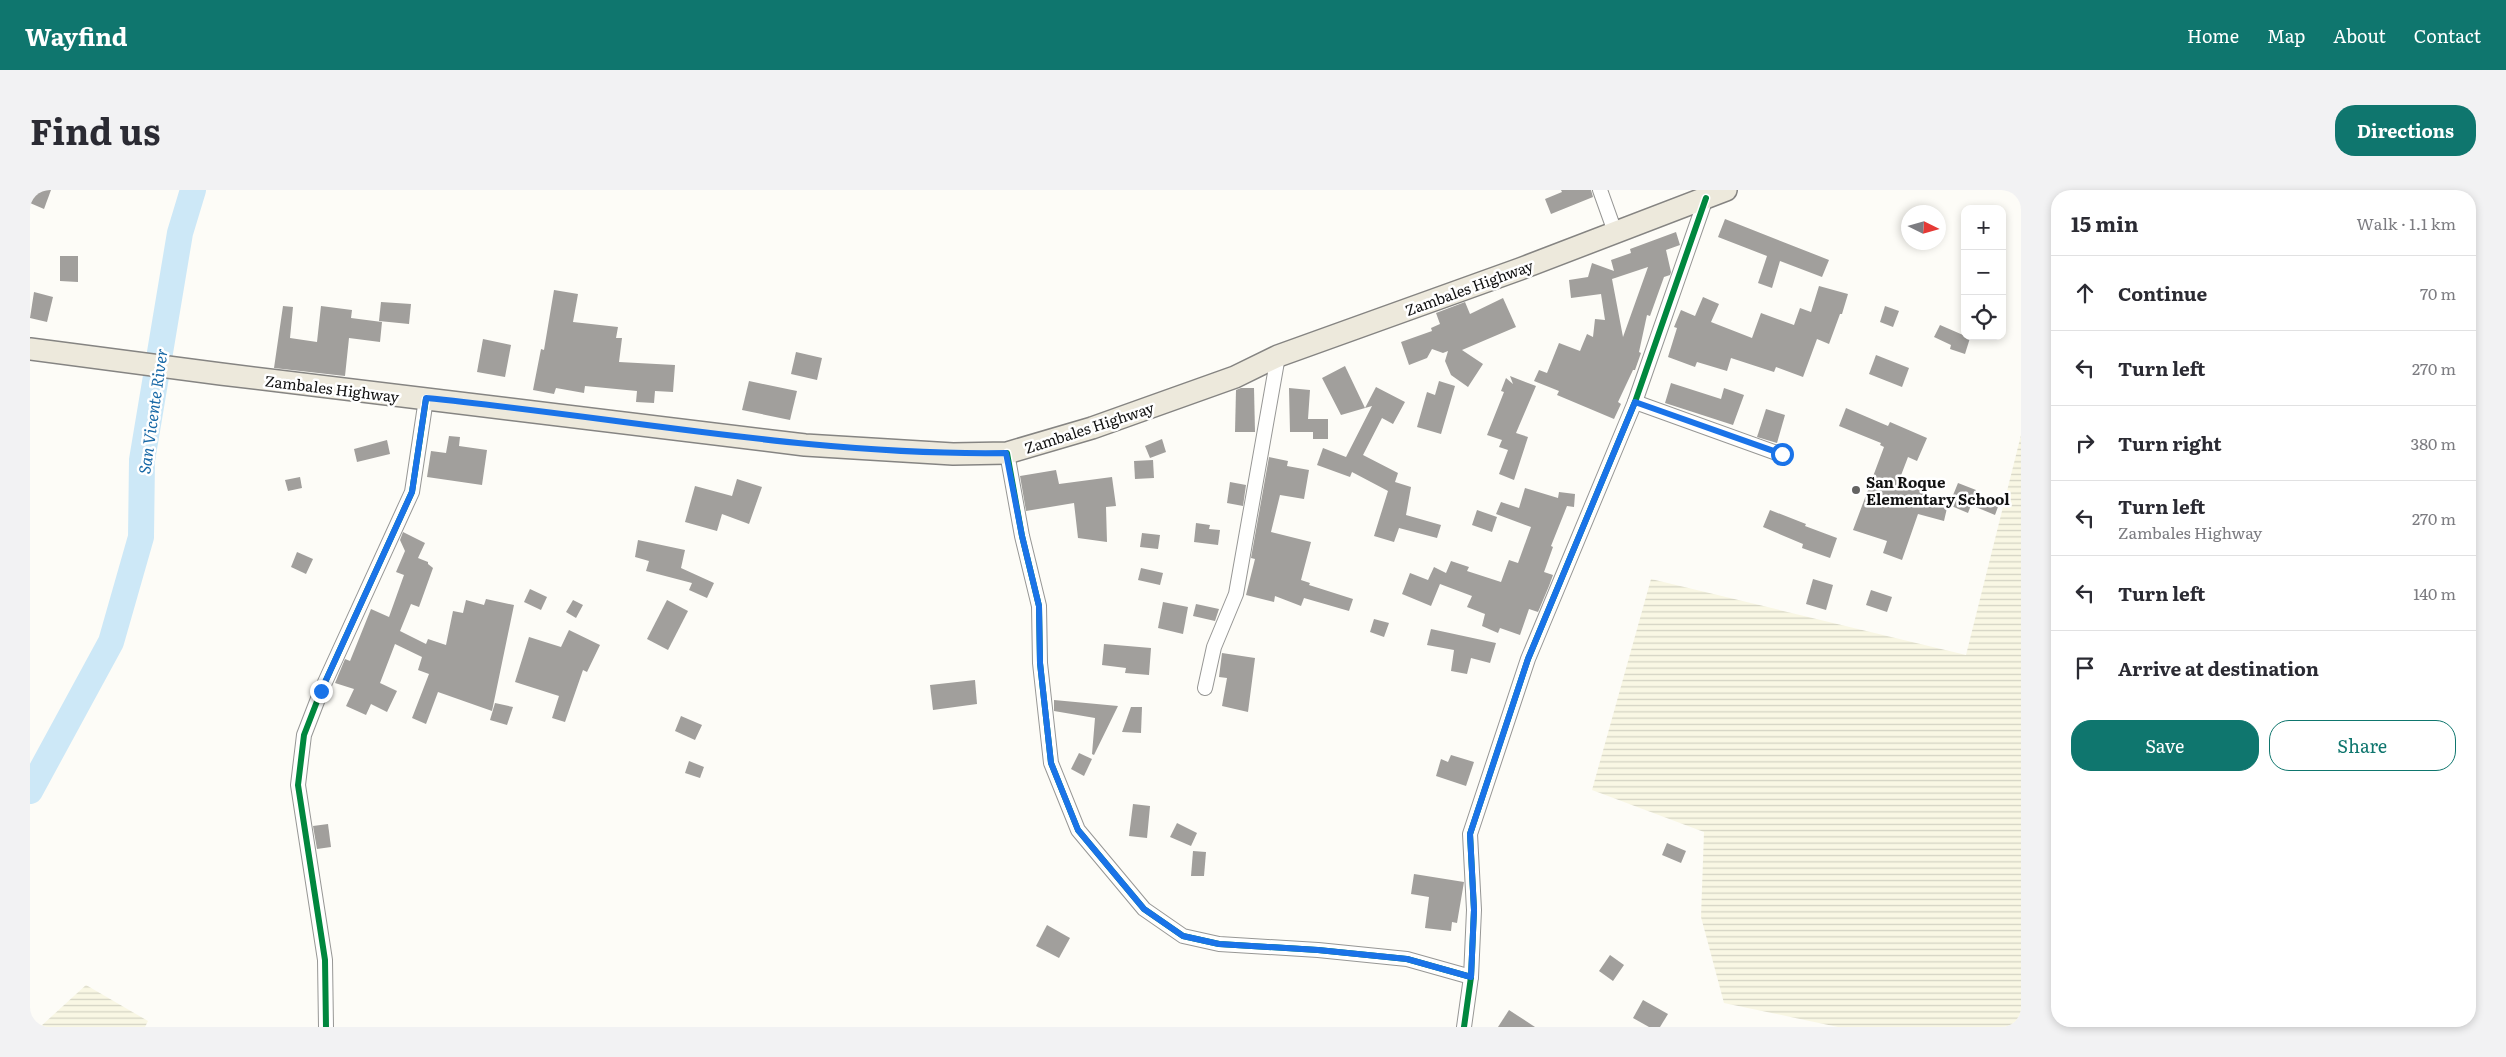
<!DOCTYPE html>
<meta charset="utf-8">
<style>
:root{--surface:#fff;--page:#f2f2f3;--text:#2b2b33;--muted:#7c7c81;--line:#e1e1e2;--accent:#0f766e}
body{margin:0;font-family:Literata,serif;background:var(--page);color:var(--text)}
.controls{position:absolute;right:15px;top:15px;display:grid;overflow:hidden;border-radius:10px;box-shadow:0 2px 8px #0003}
.controls button{width:45px;height:45px;display:grid;place-items:center;padding:0;border:0;border-bottom:1px solid var(--line);background:var(--surface);color:var(--text);font:25px sans-serif}
.compass{position:absolute;left:1871px;top:15px;width:45px;height:45px;border-radius:50%;background:var(--surface);box-shadow:0 2px 8px #0003;rotate:95deg}
.stop{position:absolute;width:15px;height:15px;margin:-11px;border:4px solid #1a73e8;border-radius:50%;background:#fff}
.stop.end{background:#1a73e8;border-color:#fff;box-shadow:0 1px 5px #0008}
.list{margin:0;padding:0;list-style:none}
h2{display:flex;justify-content:space-between;align-items:center;height:65px;margin:0;padding:0 20px;font-size:21px}
h2 small{font-size:16px;font-weight:400;color:var(--muted)}
.list li{display:grid;grid-template-columns:32px 1fr auto;gap:15px;align-items:center;box-sizing:border-box;height:75px;padding:0 20px;border-top:1px solid var(--line)}
.list b{display:block;font-size:19px;white-space:nowrap}
.list p{margin:0;font-size:16px;white-space:nowrap;color:var(--muted)}
.list em{font-size:16px;font-style:normal;color:var(--muted)}
.actions{display:flex;gap:10px;padding:15px 20px}
.actions a{flex:1;padding:11px 0;border:1px solid var(--accent);border-radius:20px;text-align:center;font-size:18px;color:var(--accent)}
.actions .main{background:var(--accent);color:#fff}
.icon{flex:none;width:28px;height:28px;fill:none;stroke:currentColor;stroke-width:2;stroke-linecap:round;stroke-linejoin:round}
.map{position:relative;flex:none;width:1991px;height:837px;overflow:hidden;border-radius:20px}
header{display:flex;align-items:center;gap:30px;box-sizing:border-box;height:70px;padding:0 25px;background:var(--accent);color:#fff}
header strong{font-size:24px}
nav{display:flex;gap:28px;margin-inline-start:auto;font-size:18px}
.intro{display:flex;align-items:center;justify-content:space-between;box-sizing:border-box;height:120px;padding:0 30px}
h1{margin:0;font-size:35px}
.button{padding:12px 22px;border-radius:20px;background:var(--accent);color:#fff;font-size:18px;font-weight:700}
main{display:flex;gap:30px;padding:0 30px}
aside{flex:1;background:var(--surface);border-radius:20px;box-shadow:0 2px 8px #0003}
.map>svg:first-child{display:block}
.farmland{fill:url(#farmland-rules)}
.lines{fill:none;stroke-linecap:round;stroke-linejoin:round}
.river{stroke:#cde8f7;stroke-width:26}
.building{fill:#a19f9c;fill-rule:evenodd}
.minor-casing{stroke:#979795;stroke-width:16}
.primary-casing{stroke:#858482;stroke-width:24}
.minor{stroke:#fffffe;stroke-width:14}
.primary{stroke:#ede9dc;stroke-width:21}
.cycleway-casing{stroke:#fff;stroke-width:9}
.cycleway{stroke:#00873e;stroke-width:6}
.route{stroke:#1a73e8;stroke-width:6}
.poi-dot{fill:#646362;stroke:#fff;stroke-width:2}
.labels{text-anchor:middle;dominant-baseline:central;stroke-width:5;stroke-linejoin:round;paint-order:stroke}
.street-label{font-size:15px;fill:#111;stroke:#fff}
.poi-label{font-size:15px;font-weight:bold;fill:#111;stroke:#fff;text-anchor:start}
.water-label{font-size:16px;font-style:italic;fill:#1768a6;stroke:#fff}
</style>
<header>
<strong>Wayfind</strong>
<nav><a>Home</a><a>Map</a><a>About</a><a>Contact</a></nav>
</header>
<div class="intro"><h1>Find us</h1><a class="button">Directions</a></div>
<main>
<div class="map">
<svg width="1991" height="837" viewBox="0 0 1991 837">
<defs>
<pattern id="farmland-rules" width="6" height="5" patternUnits="userSpaceOnUse" patternTransform="scale(1.25)"><rect width="6" height="5" fill="#f9f7e4"/><path d="M0 2.5h6" fill="none" stroke="#d4d3c3"/></pattern>
</defs>
<rect width="100%" height="100%" fill="#fdfcf7"/>
<g class="farmland">
<path d="M1991,245V837H1808L1694,813L1671,727L1674,642L1562,600L1621,389L1936,465Z"/>
<path d="M56,795L118,831L115,837H10Z"/>
</g>
<g class="lines">
<path class="river" d="M0,601L81,452L111,347L112,270L150,43L163,0"/>
</g>
<g class="building">
<path d="M0,0H21L14,19L0,13Z"/>
<path d="M1531,0H1561L1563,7L1521,24L1515,9L1532,2Z"/>
<path d="M1695,29L1799,70L1792,87L1750,71L1742,98L1728,93L1737,66L1688,47Z"/>
<path d="M1646,42L1650,55L1636,60L1641,82L1640,85L1634,87L1620,126L1617,125L1609,162L1611,163L1605,180H1603L1588,212L1591,214L1584,229L1527,205L1529,201L1504,191L1509,180L1517,183L1529,153L1550,161L1557,144L1563,147L1565,129L1575,130L1571,104L1541,108L1539,90L1558,87L1562,73L1584,81L1581,70L1601,63L1600,59ZM1618,77L1593,147L1582,89Z"/>
<path d="M30,66H48V92L30,91Z"/>
<path d="M1789,96L1818,104L1812,124H1810L1799,154L1787,149L1773,187L1746,177L1744,182L1701,168L1697,181L1667,172L1665,177L1638,167L1647,138L1644,137L1651,120L1665,126L1673,107L1689,114L1681,132L1722,148L1731,123L1764,135L1770,118L1781,122Z"/>
<path d="M524,100L548,104L543,132L588,137L586,148H592L589,172L645,175L643,202L625,201L624,213L606,212L607,201L555,196L554,203L526,198L524,204L503,200L511,159L514,160Z"/>
<path d="M4,102L23,107L17,132L0,128Z"/>
<path d="M1473,108L1486,137L1432,160L1453,174L1438,197L1421,185L1415,171L1418,161L1413,163L1402,159L1397,168L1379,175L1371,152L1402,141L1401,138L1410,134L1406,123L1435,112L1440,124Z"/>
<path d="M351,112L381,114L379,134L349,131Z"/>
<path d="M253,116L263,117L260,148L287,152L291,116L322,120L321,128L352,132L350,152L319,148L315,186L244,178Z"/>
<path d="M1855,116L1869,121L1863,137L1850,132Z"/>
<path d="M1910,135L1940,148L1935,164L1920,159L1921,155L1904,147Z"/>
<path d="M453,149L481,155L475,187L447,182Z"/>
<path d="M766,162L792,168L787,190L761,184Z"/>
<path d="M1846,165L1879,178L1872,197L1839,184Z"/>
<path d="M1315,176L1335,218L1346,197L1375,212L1363,234L1352,228L1333,265L1368,283L1365,292L1381,297L1376,325L1411,335L1407,348L1369,338L1364,352L1344,346L1358,301L1322,282L1320,287L1287,275L1293,258L1316,267L1342,216L1311,225L1292,188Z"/>
<path d="M1480,186L1506,196L1486,243L1498,247L1484,290L1469,284L1478,260L1469,257L1472,250L1457,245L1474,202L1471,201L1476,188L1483,194Z"/>
<path d="M719,191L767,201L760,230L712,220Z"/>
<path d="M1409,191L1425,196L1411,244L1387,237L1397,202L1405,205Z"/>
<path d="M1641,193L1691,209L1694,198L1714,205L1703,235L1635,213Z"/>
<path d="M1211,198H1224L1225,242H1205L1206,200Z"/>
<path d="M1259,198L1280,200L1278,229H1298V249H1283V242H1260Z"/>
<path d="M1816,218L1858,236L1860,232L1897,248L1887,271L1878,267L1870,288L1896,298L1891,311L1917,318L1914,331L1888,324L1872,370L1853,363L1857,351L1823,340L1854,257L1850,255L1851,253L1809,236Z"/>
<path d="M1736,219L1755,225L1747,253L1727,247Z"/>
<path d="M419,246L430,247L429,256L457,260L452,295L397,287L401,261L416,263Z"/>
<path d="M1132,249L1136,262L1120,268L1115,256Z"/>
<path d="M357,250L360,264L327,272L324,259Z"/>
<path d="M1239,267L1258,271L1257,276L1279,280L1274,309L1250,305L1241,342L1281,352L1271,390L1280,393L1279,395L1323,409L1319,421L1274,408L1271,416L1245,406L1244,412L1216,405L1225,369L1221,368Z"/>
<path d="M1123,270L1124,288L1105,289L1104,271Z"/>
<path d="M1026,280L1029,294L1082,287L1086,316L1076,317L1077,352L1048,348L1044,313L996,321L990,286Z"/>
<path d="M270,287L272,298L258,301L255,290Z"/>
<path d="M707,289L732,297L719,334L692,324L687,341L655,332L665,296L702,306Z"/>
<path d="M1200,292L1216,295L1213,316L1197,313Z"/>
<path d="M1928,293L1946,300L1945,304L1969,314L1965,325L1941,315L1938,323L1919,315Z"/>
<path d="M1495,298L1528,308L1529,302L1545,304L1544,317L1537,316L1521,356L1523,357L1514,382L1523,385L1519,396L1508,422L1499,419L1490,445L1470,438L1468,443L1452,436L1455,424L1437,417L1442,406L1410,394L1401,416L1372,404L1380,383L1398,390L1404,377L1416,383L1421,371L1439,377L1437,381L1471,392L1479,370L1488,373L1501,337L1466,324L1471,312L1489,318Z"/>
<path d="M1447,320L1467,327L1462,342L1442,335Z"/>
<path d="M1740,320L1776,334L1775,336L1807,348L1800,368L1772,358L1773,354L1733,337Z"/>
<path d="M1166,333L1180,335L1179,339L1190,340L1188,355L1164,352Z"/>
<path d="M373,342L395,353L388,368L398,372V374L403,378L389,417L381,414L370,441L396,454L398,449L416,455L423,421L433,423L436,410L454,415L456,409L484,415L462,521L408,502L396,534L382,528L399,484L388,480L392,467L365,454L350,493L367,501L357,522L341,514L336,525L316,516L324,499L305,493L315,469L320,471L341,419L359,427L374,385L366,382L375,361L370,350Z"/>
<path d="M1112,343L1130,345L1128,359L1110,357Z"/>
<path d="M608,350L655,360L651,378L684,393L677,408L659,400L662,393L616,381L619,371L605,367Z"/>
<path d="M267,362L283,369L276,384L261,377Z"/>
<path d="M1111,378L1133,383L1130,395L1108,390Z"/>
<path d="M1783,389L1803,395L1796,420L1776,414Z"/>
<path d="M500,399L517,407L511,420L494,412Z"/>
<path d="M1841,400L1862,407L1857,422L1836,415Z"/>
<path d="M543,410L553,415L546,428L536,422Z"/>
<path d="M637,410L658,421L638,460L617,449Z"/>
<path d="M1133,412L1158,417L1153,444L1128,438Z"/>
<path d="M1166,414L1189,419L1185,431L1163,426Z"/>
<path d="M1344,429L1359,433L1354,447L1340,442Z"/>
<path d="M1401,439L1466,453L1460,473L1441,468L1437,484L1421,481L1424,460L1397,455Z"/>
<path d="M539,440L570,455L557,482L553,480L535,532L522,528L529,506L485,492L499,447L531,457Z"/>
<path d="M1074,454L1121,458L1119,485L1095,483L1096,478L1072,475Z"/>
<path d="M1192,463L1225,468L1218,522L1192,516L1197,488L1189,487Z"/>
<path d="M945,490L947,514L903,520L900,495Z"/>
<path d="M1024,510L1088,516L1064,565L1062,564L1065,528L1024,521Z"/>
<path d="M465,513L483,517L477,535L460,530Z"/>
<path d="M1101,517H1112L1111,543L1092,542Z"/>
<path d="M651,526L672,535L665,550L645,541Z"/>
<path d="M1049,563L1062,569L1054,586L1041,579Z"/>
<path d="M1421,565L1444,572L1436,596L1406,586L1411,569L1418,572Z"/>
<path d="M659,571L674,577L670,588L655,583Z"/>
<path d="M1103,614L1120,616L1117,648L1099,646Z"/>
<path d="M1147,633L1167,643L1161,656L1140,647Z"/>
<path d="M298,634L301,657L287,659L283,636Z"/>
<path d="M1637,653L1656,661L1651,673L1632,665Z"/>
<path d="M1163,661L1176,662L1174,686H1161Z"/>
<path d="M1384,684L1434,692L1427,733L1422,732L1421,741L1395,738L1399,707L1381,704Z"/>
<path d="M1017,735L1040,748L1029,768L1006,756Z"/>
<path d="M1580,765L1594,775L1583,791L1569,781Z"/>
<path d="M1613,810L1638,824L1630,837H1619L1603,828Z"/>
<path d="M1479,820L1505,837H1468Z"/>
</g>
<g class="lines">
<g class="minor-casing">
<g id="minor">
<path d="M1570,0L1585,42"/>
<path d="M1605,212L1752,265"/>
<path d="M977,263L992,346L1009,416L1010,473L1021,573L1048,640L1114,719L1153,746L1189,754L1288,760L1377,769L1441,787"/>
<path d="M1175,498L1184,457L1206,404L1248,166"/>
<path d="M296,837L295,770L268,595L274,545L291,501L382,302L396,209"/>
<path d="M1434,837L1441,787L1444,720L1440,644L1498,469L1605,212L1676,8"/>
</g>
</g>
<g class="primary-casing">
<path id="primary" d="M0,159L191,184L775,255L923,264L977,263L1062,238L1205,187L1248,166L1490,79L1696,0"/>
</g>
<use href="#minor" class="minor"/>
<use href="#primary" class="primary"/>
<g class="cycleway-casing">
<g id="cycleway">
<path d="M977,263L992,346L1009,416L1010,473L1021,573L1048,640L1114,719L1153,746L1189,754L1288,760L1377,769L1441,787"/>
<path d="M296,837L295,770L268,595L274,545L291,501L382,302L396,209"/>
<path d="M1434,837L1441,787L1444,720L1440,644L1498,469L1605,212L1676,8"/>
</g>
</g>
<use href="#cycleway" class="cycleway"/>
</g>
<g class="lines">
<path class="route" d="M291,501L382,302L396,208C589,227 781,266 976,263L992,346L1009,416L1010,473L1021,573L1048,640L1114,719L1153,746L1189,754L1288,760L1377,769L1441,787L1444,720L1440,644L1498,469L1605,212L1752,264"/>
</g>
<circle class="poi-dot" cx="1826" cy="300" r="5"/>
<g class="labels">
<g class="street-label">
<text transform="translate(1439 97) rotate(-20)">Zambales Highway</text>
<text transform="translate(302 198) rotate(7)">Zambales Highway</text>
<text transform="translate(1059 237) rotate(-18)">Zambales Highway</text>
</g>
<g class="poi-label">
<text x="1836" y="291">San Roque<tspan x="1836" dy="17">Elementary School</tspan></text>
</g>
<g class="water-label">
<text transform="translate(122 221) rotate(-82)">San Vicente River</text>
</g>
</g>
</svg>
<div class="controls">
<button>+</button>
<button>−</button>
<button><svg class="icon" aria-label="locate" viewBox="0 0 24 24"><circle cx="12" cy="12" r="6"/><path d="M12 2v4M12 18v4M2 12h4M18 12h4"/></svg></button>
</div>
<svg class="compass" viewBox="-18 -18 36 36"><path d="M0-13l5 13h-10z" fill="#e53935"/><path d="M0 13l5-13h-10z" fill="#7c7c81"/></svg>
<div class="stop" style="left:1752px;top:264px"></div>
<div class="stop end" style="left:291px;top:501px"></div>
</div>
<aside>
<h2>15 min<small>Walk · 1.1 km</small></h2>
<ul class="list">
<li><svg class="icon" aria-label="ahead" viewBox="0 0 24 24"><path d="M12 20V5M6 11l6-6 6 6"/></svg><div><b>Continue</b></div><em>70 m</em></li>
<li><svg class="icon" aria-label="left" viewBox="0 0 24 24"><path d="M17 20v-9H6M10 6l-5 5 5 5"/></svg><div><b>Turn left</b></div><em>270 m</em></li>
<li><svg class="icon" aria-label="right" viewBox="0 0 24 24"><path d="M7 20v-9h11M14 6l5 5-5 5"/></svg><div><b>Turn right</b></div><em>380 m</em></li>
<li><svg class="icon" aria-label="left" viewBox="0 0 24 24"><path d="M17 20v-9H6M10 6l-5 5 5 5"/></svg><div><b>Turn left</b><p>Zambales Highway</p></div><em>270 m</em></li>
<li><svg class="icon" aria-label="left" viewBox="0 0 24 24"><path d="M17 20v-9H6M10 6l-5 5 5 5"/></svg><div><b>Turn left</b></div><em>140 m</em></li>
<li><svg class="icon" aria-label="arrive" viewBox="0 0 24 24"><path d="M6 21V4h12l-3 4 3 4H6"/></svg><div><b>Arrive at destination</b></div></li>
</ul>
<div class="actions"><a class="main">Save</a><a>Share</a></div>
</aside>
</main>
